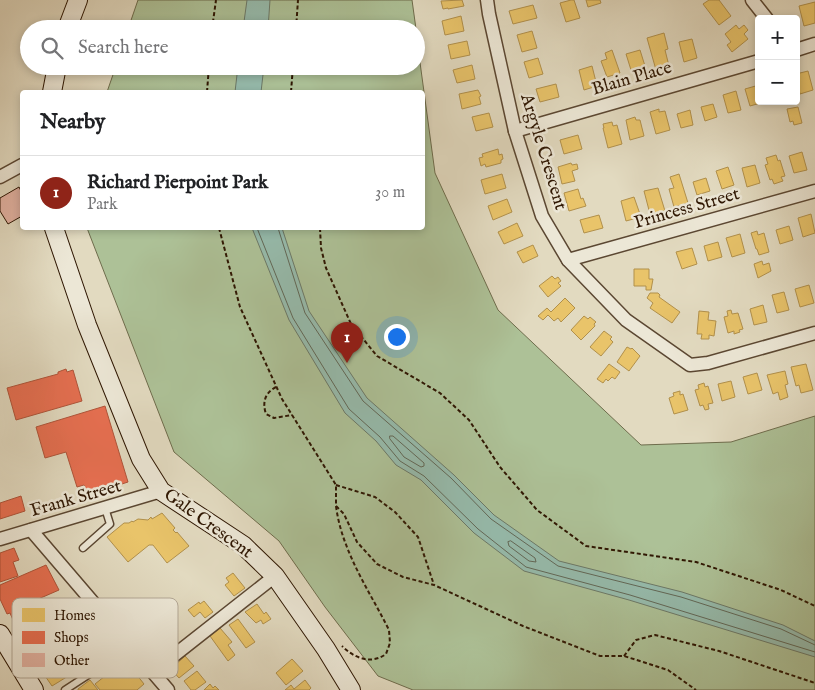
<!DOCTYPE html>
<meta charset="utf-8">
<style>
:root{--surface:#fff;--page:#f2f2f2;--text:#202124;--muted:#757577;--line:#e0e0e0;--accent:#8f2418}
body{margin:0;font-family:"IM FELL English",serif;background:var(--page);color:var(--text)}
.controls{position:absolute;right:15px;top:15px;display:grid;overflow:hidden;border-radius:5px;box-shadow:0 2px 8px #0003}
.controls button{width:45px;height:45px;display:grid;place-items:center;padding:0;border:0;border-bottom:1px solid var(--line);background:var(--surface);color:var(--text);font:25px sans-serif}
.you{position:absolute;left:396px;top:336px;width:18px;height:18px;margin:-12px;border:4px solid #fff;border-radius:50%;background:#1a73e8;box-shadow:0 0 0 8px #1a73e833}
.badge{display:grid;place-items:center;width:32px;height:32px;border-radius:50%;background:var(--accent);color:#fff;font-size:16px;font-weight:700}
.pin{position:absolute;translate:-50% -41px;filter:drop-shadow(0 1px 2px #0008)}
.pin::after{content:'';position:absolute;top:26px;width:18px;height:15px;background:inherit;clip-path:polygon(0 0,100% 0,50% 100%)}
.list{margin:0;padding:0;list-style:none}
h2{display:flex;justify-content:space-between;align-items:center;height:65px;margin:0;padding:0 20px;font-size:21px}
h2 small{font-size:16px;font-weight:400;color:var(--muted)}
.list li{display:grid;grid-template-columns:32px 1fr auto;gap:15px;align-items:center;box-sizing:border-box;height:75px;padding:0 20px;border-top:1px solid var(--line)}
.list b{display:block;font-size:19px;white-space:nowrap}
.list p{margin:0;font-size:16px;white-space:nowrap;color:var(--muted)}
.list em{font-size:16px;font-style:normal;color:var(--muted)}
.icon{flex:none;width:28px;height:28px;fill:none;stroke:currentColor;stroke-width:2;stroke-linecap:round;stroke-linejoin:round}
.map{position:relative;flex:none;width:815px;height:690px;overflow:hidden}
.search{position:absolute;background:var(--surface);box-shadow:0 2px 8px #0003;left:20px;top:20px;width:405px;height:55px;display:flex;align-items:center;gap:12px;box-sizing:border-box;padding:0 18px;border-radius:28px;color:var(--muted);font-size:19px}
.panel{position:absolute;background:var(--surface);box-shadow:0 2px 8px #0003;left:20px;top:90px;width:405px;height:140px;border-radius:5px}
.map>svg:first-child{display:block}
.green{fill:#adc197;stroke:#6e6c4c}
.water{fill:#96bbac;stroke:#6c7968}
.homes{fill:#e9c46a;stroke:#b1904b}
.shops{fill:#e76f51;stroke:#b05439}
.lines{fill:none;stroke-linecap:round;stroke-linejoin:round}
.shore{stroke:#626857;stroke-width:1}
.building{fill:#e3b3a3;stroke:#2e1602}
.lane-casing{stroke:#5b4732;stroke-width:9}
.street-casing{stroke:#5b4732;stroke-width:15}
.secondary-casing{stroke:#2e1602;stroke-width:20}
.path{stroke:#2e1602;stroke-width:2;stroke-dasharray:4 2.5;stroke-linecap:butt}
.lane{stroke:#ece7d6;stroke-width:6}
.street{stroke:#ece7d6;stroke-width:12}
.secondary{stroke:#ece7d6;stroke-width:18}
.labels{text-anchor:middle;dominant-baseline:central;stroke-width:5;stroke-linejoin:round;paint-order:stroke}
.street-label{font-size:18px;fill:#2e1602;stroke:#ece7d6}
.key{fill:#ece7d6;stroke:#b3a896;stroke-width:1}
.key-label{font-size:14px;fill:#2e1602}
</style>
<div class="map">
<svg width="815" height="690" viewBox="0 0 815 690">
<rect width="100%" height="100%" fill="#e2dac0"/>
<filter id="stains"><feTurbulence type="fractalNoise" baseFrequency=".004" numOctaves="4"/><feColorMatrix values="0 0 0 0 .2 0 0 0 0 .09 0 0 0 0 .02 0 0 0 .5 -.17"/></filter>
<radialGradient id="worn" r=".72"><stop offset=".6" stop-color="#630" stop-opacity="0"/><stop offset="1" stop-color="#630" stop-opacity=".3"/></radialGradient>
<g class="green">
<path d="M138,0H412L416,29H128Z"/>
<path d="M416,33L435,173L498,310L641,445L731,442L815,416V690H413L378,676L325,607L279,541L174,452L87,228H422V92H107L116,66H416Z"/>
</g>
<g class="water">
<path d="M247,0H270L268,29H243Z"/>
<path d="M238,66H264L261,92H235Z"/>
<path d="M252,228H282L309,311L367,398L454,475L494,515L559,561L682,592L783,625L815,641V657L629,600L524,571L474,533L421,480L396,465L376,441L345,413L289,320Z"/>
</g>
<g class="homes">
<path d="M462,0L464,6L448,9V8L443,9L441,1Z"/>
<path d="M571,0H574L580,18L566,22L560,3Z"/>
<path d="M586,0H600L601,3L588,7Z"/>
<path d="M709,0H719L731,16L719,25L703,4Z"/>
<path d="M815,2V23L804,26L799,6Z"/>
<path d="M533,5L537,18L513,24L509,11Z"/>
<path d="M461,16L464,31L445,35L442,21Z"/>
<path d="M736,25L739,29L744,25L748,30L744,34L748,39L732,52L727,45L731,42L725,34Z"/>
<path d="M532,31L537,48L522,52L517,35Z"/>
<path d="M664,33L668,49L665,50L669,66L656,70L647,38Z"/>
<path d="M692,39L697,58L684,62L679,42Z"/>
<path d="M467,41L470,55L451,59L448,45Z"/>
<path d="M612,50L620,73L607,77L601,61L607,59L605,53Z"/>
<path d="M640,50L645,66L631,70L626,54Z"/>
<path d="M538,58L543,74L529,78L524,62Z"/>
<path d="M472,65L475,79L457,83L453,70Z"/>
<path d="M592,66L597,86L584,90L579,70Z"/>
<path d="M808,71L813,90L800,94L796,74Z"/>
<path d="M556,84L559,97L540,102L536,89Z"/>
<path d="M759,85V101L764,102L750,106L745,89Z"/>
<path d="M478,90L481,96L479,97L481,104L462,109L459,94Z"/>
<path d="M736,91L741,110L728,113L723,95Z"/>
<path d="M713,104L717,117L705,121L701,107Z"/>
<path d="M798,107L802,123L794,125L793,121L790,122L787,109Z"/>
<path d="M659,109V112L665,111L670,130L656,134L650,112Z"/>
<path d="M690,110L693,125L681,128L677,114Z"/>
<path d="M489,113L493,127L476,131L472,117Z"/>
<path d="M635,117L636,120H640L644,136L630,140L626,120Z"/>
<path d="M612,122L613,126L617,125L622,144L608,148L603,128H604L603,124Z"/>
<path d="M578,135L582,149L564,154L560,140Z"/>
<path d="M498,149L499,155L502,154L503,159L501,160V163L486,167L485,164L481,166L479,158L483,157L482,154Z"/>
<path d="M802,152L807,170L794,173L789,156Z"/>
<path d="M776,155L778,161L780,160L785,176L781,177L783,181L774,184L772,179L770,180L765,165L768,164L766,158Z"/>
<path d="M571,163L572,165L577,164L578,169L572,171L575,181L562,184L558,167Z"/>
<path d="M755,165L760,183L747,187L742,168Z"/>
<path d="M728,167L734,185L722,189L716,171Z"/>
<path d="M502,174L506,188L485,194L481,180Z"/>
<path d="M679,174L688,203L674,207L669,189L674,188L670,177Z"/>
<path d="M706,178L710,191L697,195L693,182Z"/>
<path d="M658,188L665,211H662L663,214L654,216L653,214H650L644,191Z"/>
<path d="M578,189L581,199L583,198L586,206L569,211L564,193Z"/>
<path d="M634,197L641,217L626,221L621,201Z"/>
<path d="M507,199L512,212L493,220L488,206Z"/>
<path d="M811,214L815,233L803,237L798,218Z"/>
<path d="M599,215L603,228L584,233L580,220Z"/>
<path d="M517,223L523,236L504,244L498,232Z"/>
<path d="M789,226L793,240L780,244L776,230Z"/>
<path d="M757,231L758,235L764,233L769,252L759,255L757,249H756L751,233Z"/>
<path d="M740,234L745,253L732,257L726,238Z"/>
<path d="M718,242L722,257L708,261L704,246Z"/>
<path d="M533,245L538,256L523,263L517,252Z"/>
<path d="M692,248L697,264L682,269L676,252Z"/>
<path d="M762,261L763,265L769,263L771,271L758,278L754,264Z"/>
<path d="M634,269H649V279H653L651,290H646V286H634Z"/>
<path d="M552,276L555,279L558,277L561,281L558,283L561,286L548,297L539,286Z"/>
<path d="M809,285L814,303L800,307L795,289Z"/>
<path d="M784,292L789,310L777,313L772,295Z"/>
<path d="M650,293H658L660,295L659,297L680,312L672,323L650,308L653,303L647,298Z"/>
<path d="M565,298L575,308L561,322L558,318L554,321L548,315L543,320L538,316L547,308L551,312Z"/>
<path d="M763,305L767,322L754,325L750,309Z"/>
<path d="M731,310L732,314L738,313L743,329L739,330L740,332L734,334V331L728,333L724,317L728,316L727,311Z"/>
<path d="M699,311L709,312L708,320L716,321L714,336L709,335V339H701L702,334H697Z"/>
<path d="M584,316L588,319L590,317L596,322L594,324L595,326L581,340L571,330Z"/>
<path d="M604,331L612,337L610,339L613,342L601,356L590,347Z"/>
<path d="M627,347L631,349L632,348L640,356L629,371L617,362Z"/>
<path d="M609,364L620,372L615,379L612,377L608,381L606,379L603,383L597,379Z"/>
<path d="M806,364L813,390L801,393L799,385L796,386L791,367Z"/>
<path d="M785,371L788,384L785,385L788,397L780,400L778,392L773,394L767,375Z"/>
<path d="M757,373L762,390L748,394L743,377Z"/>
<path d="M731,381L735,397L722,401L718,384Z"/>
<path d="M704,383L705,387L708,386L713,403L708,404L709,409L705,410L703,405L700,406L695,390L699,389L698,385Z"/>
<path d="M680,391V395L683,394L688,410L674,414L669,398L674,396L673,393Z"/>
<path d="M162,513L175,528L173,530L176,533L177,532L189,546L167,563L153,545H149L128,562L107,537L124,523H129L132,521L133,522L138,519L148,520L151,517L152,519Z"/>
<path d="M233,573L245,588L234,596L225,585L229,582L226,578Z"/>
<path d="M204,601L213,612L205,618L200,612L194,617L188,610L199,602L200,604Z"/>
<path d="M257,604L264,614L266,612L271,619L263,624L261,620L256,623L245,612Z"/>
<path d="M238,619L255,642L246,648L229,625Z"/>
<path d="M220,628L232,642L228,645L235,655L228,661L210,636Z"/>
<path d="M185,656L194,666L179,678L171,669Z"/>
<path d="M70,657L78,670L52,686L43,673Z"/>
<path d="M292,659L303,671L286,685L276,673Z"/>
<path d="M125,660L144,684L137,690H100L95,684Z"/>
<path d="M197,671L206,682L195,690H191L184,681Z"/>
<path d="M90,680L98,690H78V689Z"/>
<path d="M305,680L311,688L309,690H285L291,685L294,689Z"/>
<path d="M210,684L213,688L215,686L219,690H204Z"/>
</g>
<g class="shops">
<path d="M66,369L67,372L73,370L82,401L16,420L7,388L58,374V372Z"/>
<path d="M105,406L128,482L88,495L84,485L77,487L66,452L45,458L36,427Z"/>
<path d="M21,496L25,511L0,519V503Z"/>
<path d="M14,548L19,560L13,562L18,576L0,582V553Z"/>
<path d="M46,565L59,590L36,600L37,603L18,611L21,617L13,620L10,613L7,614L0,599V585Z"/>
</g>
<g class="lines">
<g class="shore">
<path d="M257,228L293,318L349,409L380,437L400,461L424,476L478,529L526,567L630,595L815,652"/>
<path d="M278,228L305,313L363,401L451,478L491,519L558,566L681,597L781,629L815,645"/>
<path d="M390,436H393L424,463V466L421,467L404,457L390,439Z"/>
<path d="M511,541L535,558L536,562L529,561L509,546L508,542Z"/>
</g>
</g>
<path class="building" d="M19,187L22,193V216L8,224L0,211V198Z"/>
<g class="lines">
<g class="lane-casing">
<g id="lane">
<path d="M83,548L110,524L105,508"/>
<path d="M65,690L131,647"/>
</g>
</g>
<g class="street-casing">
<g id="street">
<path d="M487,0L489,14L515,131L542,216L568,260L626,320L690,365L708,363L815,333"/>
<path d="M752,0L767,19"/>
<path d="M796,50L815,44"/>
<path d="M515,131L759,61"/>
<path d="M0,177L22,165"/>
<path d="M568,260L815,191"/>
<path d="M31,530L168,690"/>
<path d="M0,539L161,491"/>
<path d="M153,672L275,576"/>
</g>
</g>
<g class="secondary-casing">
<g id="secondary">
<path d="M67,29L78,0"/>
<path d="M52,92L57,66"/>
<path d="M54,228L87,325L141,459L161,491L243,545L275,576L326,649L351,690"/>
<path d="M0,634L34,690"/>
</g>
</g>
<g class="path">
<path d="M212,29L216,0"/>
<path d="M296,29L298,0"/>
<path d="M207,92L209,66"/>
<path d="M291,92L293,66"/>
<path d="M219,228L240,307L282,399L336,485V506L344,514L357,542L377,564L403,577L434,585L523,626L600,656H624L668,670L696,690"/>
<path d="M320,228L321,248L326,268L351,324L377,356L440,393L469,420L500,467L537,510L586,546L696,562L781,590L815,606"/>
<path d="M276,387C265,393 262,402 266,414L274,418L292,415"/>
<path d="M336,485L375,497L395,512L418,537L434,585"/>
<path d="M336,506C342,552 369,590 389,630L390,643L386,654C371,665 354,658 342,646"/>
<path d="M624,656L636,640L655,635L719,651L815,683"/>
</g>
<use href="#lane" class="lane"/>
<use href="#street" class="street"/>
<use href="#secondary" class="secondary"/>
</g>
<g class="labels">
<g class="street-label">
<text transform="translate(632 79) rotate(-16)">Blain Place</text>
<text transform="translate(543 152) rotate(73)">Argyle Crescent</text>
<text transform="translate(687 209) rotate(-16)">Princess Street</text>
<text transform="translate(76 499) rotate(-16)">Frank Street</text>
<text transform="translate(208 524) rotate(36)">Gale Crescent</text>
</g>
</g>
<rect x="12" y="598" width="166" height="80" rx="8" class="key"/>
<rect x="22" y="608" width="23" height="14" fill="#e9c46a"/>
<rect x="22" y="631" width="23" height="13" fill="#e76f51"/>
<rect x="22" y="653" width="23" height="14" fill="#e3b3a3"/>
<g class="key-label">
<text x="54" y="620">Homes</text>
<text x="54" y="642">Shops</text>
<text x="54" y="665">Other</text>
</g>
<rect width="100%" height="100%" filter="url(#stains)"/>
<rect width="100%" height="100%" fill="url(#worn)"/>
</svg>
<div class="controls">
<button>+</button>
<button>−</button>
</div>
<div class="you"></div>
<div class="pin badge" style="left:347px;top:363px">1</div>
<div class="search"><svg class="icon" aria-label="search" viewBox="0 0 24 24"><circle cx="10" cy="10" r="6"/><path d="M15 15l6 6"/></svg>Search here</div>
<section class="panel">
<h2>Nearby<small></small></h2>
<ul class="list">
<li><span class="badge">1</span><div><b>Richard Pierpoint Park</b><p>Park</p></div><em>30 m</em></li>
</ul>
</section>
</div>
